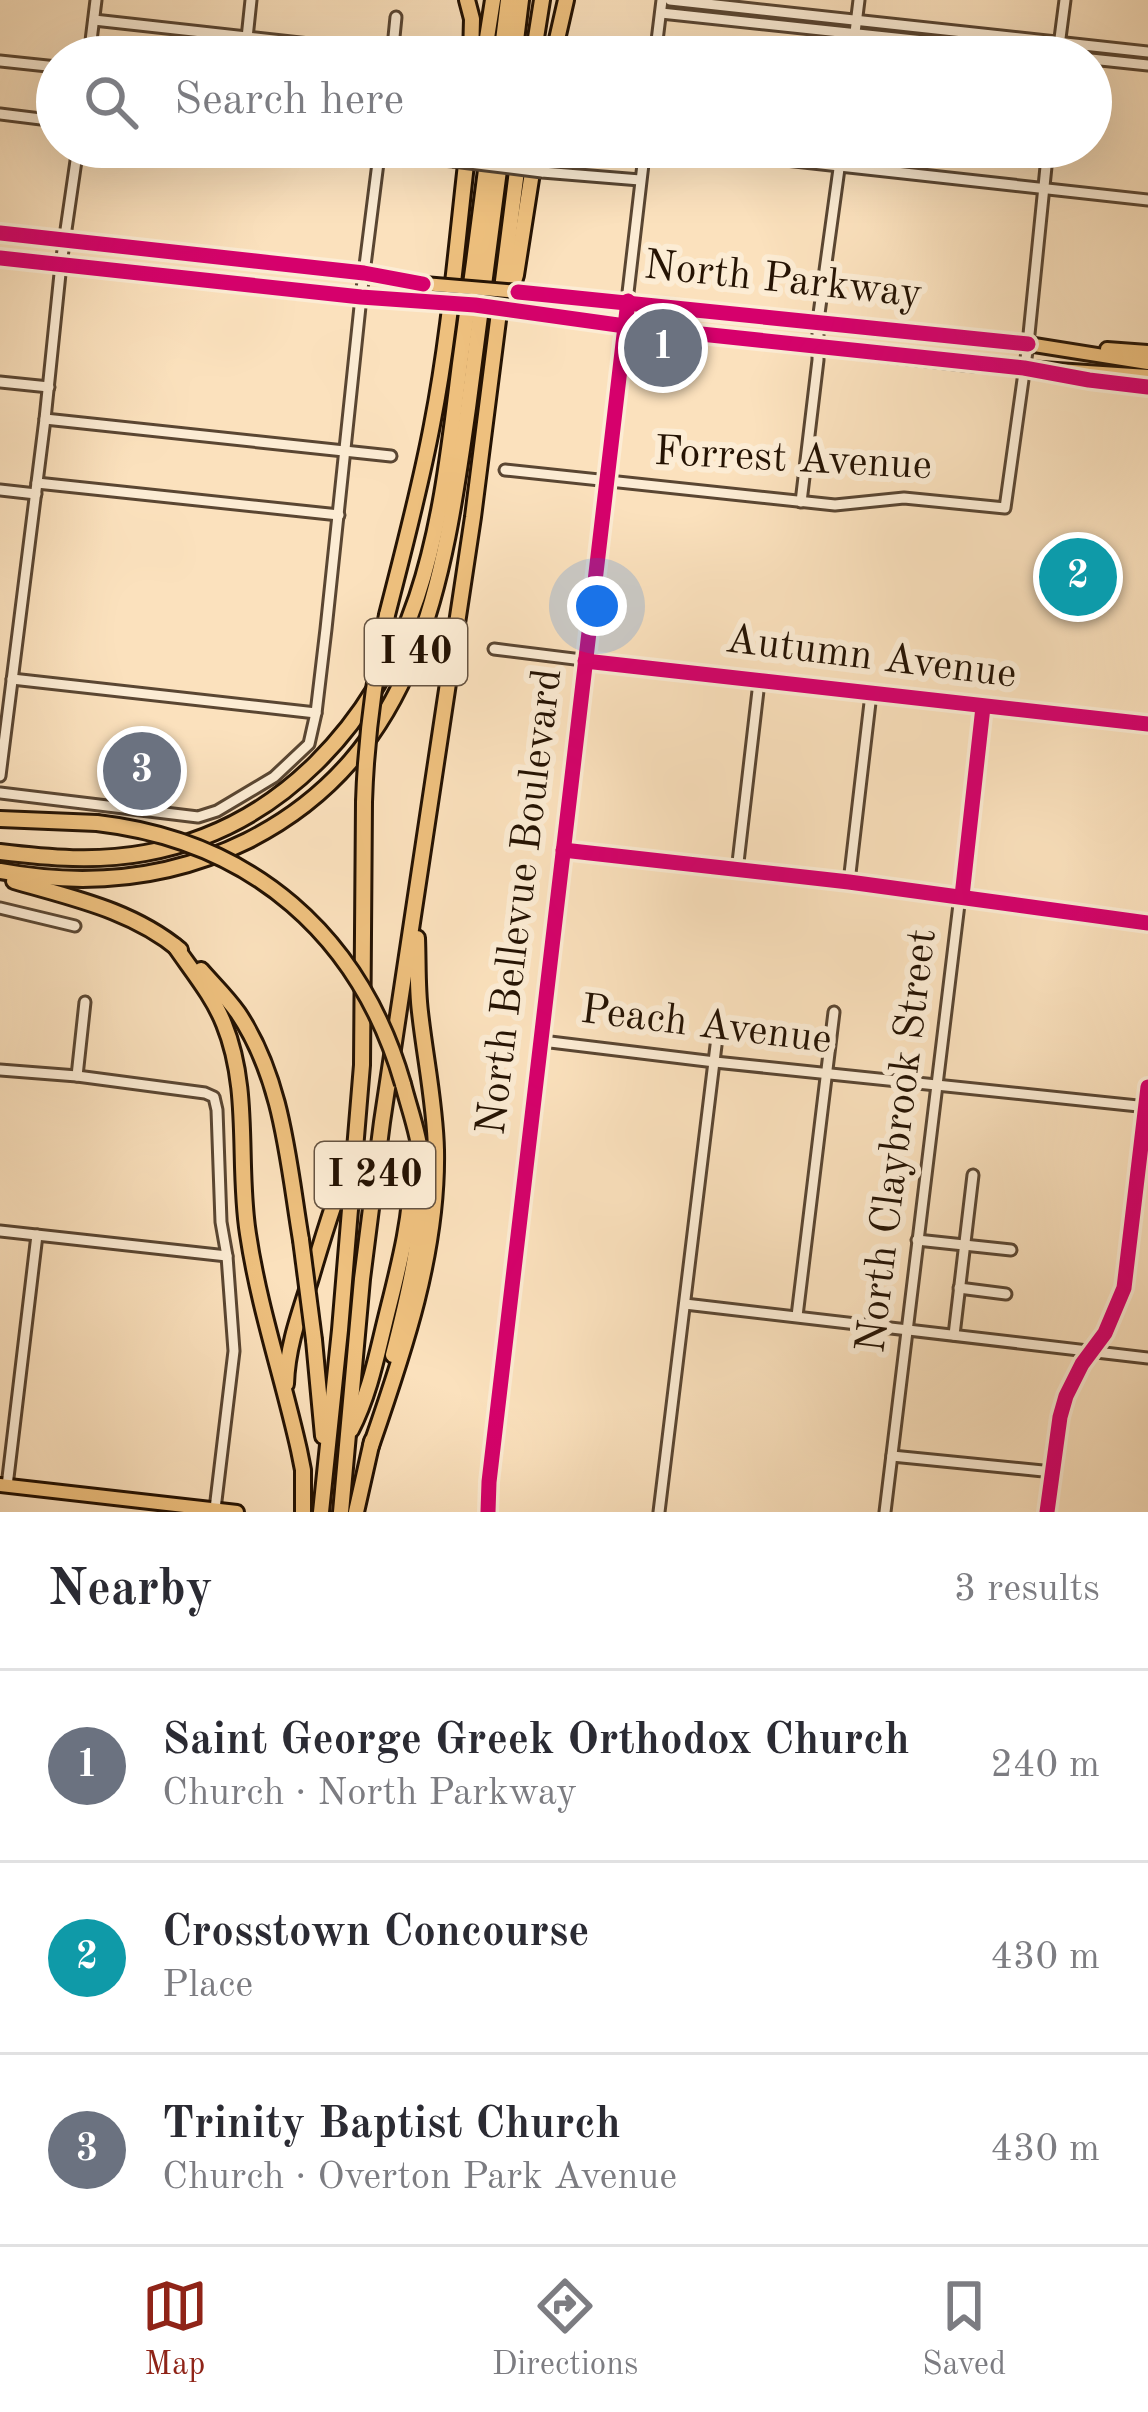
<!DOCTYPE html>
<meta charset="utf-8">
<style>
:root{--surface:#fff;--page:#f7f7f7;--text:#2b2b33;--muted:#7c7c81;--line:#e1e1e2;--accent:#8f2418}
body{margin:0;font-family:"Old Standard TT",serif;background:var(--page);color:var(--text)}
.you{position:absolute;left:597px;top:606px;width:42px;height:42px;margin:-30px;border:9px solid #fff;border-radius:50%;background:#1a73e8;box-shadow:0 0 0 18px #1a73e833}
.badge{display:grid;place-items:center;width:78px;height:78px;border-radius:50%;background:var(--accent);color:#fff;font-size:39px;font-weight:700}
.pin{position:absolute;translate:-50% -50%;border:6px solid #fff;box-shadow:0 3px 12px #0006}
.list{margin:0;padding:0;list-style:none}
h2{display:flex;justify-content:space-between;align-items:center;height:156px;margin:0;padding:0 48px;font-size:51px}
h2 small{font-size:39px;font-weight:400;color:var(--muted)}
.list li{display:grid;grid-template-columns:78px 1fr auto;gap:36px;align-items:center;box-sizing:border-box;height:192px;padding:0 48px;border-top:3px solid var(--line)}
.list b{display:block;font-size:45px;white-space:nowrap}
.list p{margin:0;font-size:39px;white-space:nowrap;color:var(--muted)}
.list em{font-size:39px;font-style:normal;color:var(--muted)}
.icon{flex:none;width:66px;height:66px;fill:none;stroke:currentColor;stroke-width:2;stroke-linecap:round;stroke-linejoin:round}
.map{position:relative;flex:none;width:1148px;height:1512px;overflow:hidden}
.search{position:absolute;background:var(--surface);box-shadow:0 12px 48px #0002;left:36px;right:36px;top:36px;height:132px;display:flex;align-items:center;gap:30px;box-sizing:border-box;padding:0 42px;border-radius:66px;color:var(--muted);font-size:45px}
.sheet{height:732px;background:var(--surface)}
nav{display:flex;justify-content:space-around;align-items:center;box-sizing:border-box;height:168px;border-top:3px solid var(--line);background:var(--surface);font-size:33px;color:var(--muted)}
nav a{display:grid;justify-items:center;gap:6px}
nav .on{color:var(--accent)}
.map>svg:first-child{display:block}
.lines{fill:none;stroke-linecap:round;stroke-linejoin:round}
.minor-casing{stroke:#5a4632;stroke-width:15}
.major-casing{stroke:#251303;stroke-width:18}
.highway-casing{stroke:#251303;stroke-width:20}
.minor{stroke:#fcecd4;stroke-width:9}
.major{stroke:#eec07e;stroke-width:12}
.highway{stroke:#eec07e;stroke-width:14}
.minor-bridge-casing{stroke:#5a4632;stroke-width:15;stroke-linecap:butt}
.major-bridge-casing{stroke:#251303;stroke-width:18;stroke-linecap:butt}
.highway-bridge-casing{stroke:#251303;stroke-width:20;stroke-linecap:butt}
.minor-bridge{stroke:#fcecd4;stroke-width:9}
.major-bridge{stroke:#eec07e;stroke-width:12}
.highway-bridge{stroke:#eec07e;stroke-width:14}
.cycleway-casing{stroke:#fcecd4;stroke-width:22}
.cycleway{stroke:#d6006c;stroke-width:15}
.labels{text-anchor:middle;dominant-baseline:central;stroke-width:12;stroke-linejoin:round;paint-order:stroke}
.shield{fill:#fcecd4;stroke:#665442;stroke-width:3}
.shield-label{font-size:39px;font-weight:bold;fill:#251303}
.street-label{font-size:42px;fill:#251303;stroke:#fcecd4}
</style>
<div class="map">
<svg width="1148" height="1512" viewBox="0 0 1148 1512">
<rect width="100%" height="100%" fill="#fbe1bd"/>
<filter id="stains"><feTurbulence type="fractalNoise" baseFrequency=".00167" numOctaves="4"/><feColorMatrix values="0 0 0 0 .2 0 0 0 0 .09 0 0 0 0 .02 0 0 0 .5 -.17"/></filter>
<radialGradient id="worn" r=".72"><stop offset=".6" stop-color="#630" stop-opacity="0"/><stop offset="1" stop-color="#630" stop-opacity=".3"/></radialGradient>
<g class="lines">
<g class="minor-casing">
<g id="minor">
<path d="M670,0L1148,52"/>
<path d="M661,13L1075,57"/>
<path d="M94,20L426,57"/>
<path d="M1059,46L1065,0"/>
<path d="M89,57L96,0"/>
<path d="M245,57L251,0"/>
<path d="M392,57L396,17"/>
<path d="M655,57L662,0"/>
<path d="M852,57L859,0"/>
<path d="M1091,59L1148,65"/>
<path d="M0,61L57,67"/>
<path d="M0,114L57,121"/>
<path d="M305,147L453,161"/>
<path d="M668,147L1148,200"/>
<path d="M542,172L640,180"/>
<path d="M0,382L49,387"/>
<path d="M45,419L391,456"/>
<path d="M505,470L835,505L904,498L1005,508L1028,344L1048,147"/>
<path d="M37,483L339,515"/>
<path d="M0,490L36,494"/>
<path d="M801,502L818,360V321L842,147"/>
<path d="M494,649L759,682L1148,724"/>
<path d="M12,679L316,713"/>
<path d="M0,776L45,419L61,264L78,147"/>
<path d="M0,793L198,817L217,811L274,777L309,744L316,713L326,629L361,297L380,147"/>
<path d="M563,850L849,882L1148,923"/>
<path d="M737,871L759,682"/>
<path d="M849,882L871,694"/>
<path d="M0,908L75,926"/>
<path d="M542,1041L715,1062L1148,1107"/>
<path d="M0,1070L77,1076L205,1093L214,1097L217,1110L221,1222L227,1256L234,1351L215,1509"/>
<path d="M77,1076L85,1002"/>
<path d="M0,1231L227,1256"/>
<path d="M917,1240L1011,1250"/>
<path d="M959,1288L1006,1294"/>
<path d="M685,1304L1148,1358"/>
<path d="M797,1316L834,1012"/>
<path d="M954,1335L973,1175"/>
<path d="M892,1456L1053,1472"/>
<path d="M7,1486L37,1235"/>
<path d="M488,1512L489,1482L645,147"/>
<path d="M659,1512L718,1029"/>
<path d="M885,1512L983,707"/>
</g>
</g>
<g class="major-casing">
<g id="major">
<path d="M0,233L364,273L424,284"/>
<path d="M0,258L361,297L423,300"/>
<path d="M530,293L1028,344L1148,363"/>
<path d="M526,312L625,326L969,364L1148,376"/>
<path d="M1107,349L1148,352"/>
<path d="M1078,378L1148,387"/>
<path d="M0,1485L237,1512"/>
<path d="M1047,1512L1060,1417L1066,1396L1082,1364L1105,1333L1124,1288L1148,1087"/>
</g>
</g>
<g class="highway-casing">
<g id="highway">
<path d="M467,0L472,19L471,57"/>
<path d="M484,57L493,0"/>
<path d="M501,57L508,0"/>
<path d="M514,57L521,0"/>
<path d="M533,57L542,0"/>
<path d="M553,57L566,0"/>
<path d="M508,301L516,275L536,147"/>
<path d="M387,615C403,552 420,489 432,425C450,333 457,240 468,147"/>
<path d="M0,819L97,823"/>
<path d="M0,852C49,858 97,862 145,853C280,829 375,723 417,597C442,522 450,443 460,364C470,292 480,219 489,147"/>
<path d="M0,871C86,887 168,880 247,841C420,754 444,579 468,408C480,321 491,234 502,147"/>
<path d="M14,881C72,898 132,910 180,950"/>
<path d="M175,946C192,971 213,996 224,1024C251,1090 237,1165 248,1234C259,1308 283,1378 299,1450L303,1470V1512"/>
<path d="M201,970C213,984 227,997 238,1013C283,1080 288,1162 301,1240"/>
<path d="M314,1340L323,1436"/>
<path d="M393,1355C409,1293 426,1223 421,1158C419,1134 409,1108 403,1084"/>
<path d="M286,1384C287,1348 299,1315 310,1281C322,1241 333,1202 349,1163"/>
<path d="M351,1430C370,1393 377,1354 387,1314C399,1266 412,1217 412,1167"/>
<path d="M371,1446C404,1351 438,1252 436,1150C435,1103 425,1058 420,1012C417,988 418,963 417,938"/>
<path d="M321,1512L340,1330L362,1065L364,802"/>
<path d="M341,1512L362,1279L382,1122L473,517L520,147"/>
<path d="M356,1512L372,1441"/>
</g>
</g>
<use href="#minor" class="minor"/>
<use href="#major" class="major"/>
<use href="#highway" class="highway"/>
<g class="minor-bridge-casing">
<path id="minor-bridge" d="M453,161L542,172"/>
</g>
<g class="major-bridge-casing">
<g id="major-bridge">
<path d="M424,284L530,293"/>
<path d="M423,300L526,312"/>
</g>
</g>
<g class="highway-bridge-casing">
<g id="highway-bridge">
<path d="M364,802C366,738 374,678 387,615"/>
<path d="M97,823C252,841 360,935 403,1084"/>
<path d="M301,1240L314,1340"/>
</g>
</g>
<use href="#minor-bridge" class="minor-bridge"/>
<use href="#major-bridge" class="major-bridge"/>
<use href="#highway-bridge" class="highway-bridge"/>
<g class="cycleway-casing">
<g id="cycleway">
<path d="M0,233L364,273L423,284"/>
<path d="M0,258L361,297L475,305L625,326L1024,368L1089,380L1148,387"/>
<path d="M518,292L1028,344"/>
<path d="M585,661L1148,724"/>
<path d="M563,850L849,882L1148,923"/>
<path d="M962,896L983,707"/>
<path d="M488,1512L489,1482L628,301"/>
<path d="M1047,1512L1060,1417L1066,1396L1082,1364L1105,1333L1124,1288L1148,1087"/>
</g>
</g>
<use href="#cycleway" class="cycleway"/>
</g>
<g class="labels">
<g class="shield">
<rect x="365" y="619" width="102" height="66" rx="9"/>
<rect x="315" y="1142" width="120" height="66" rx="9"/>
</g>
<g class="shield-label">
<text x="416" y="652">I 40</text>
<text x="375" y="1175">I 240</text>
</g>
<g class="street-label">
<text transform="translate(783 281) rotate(6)">North Parkway</text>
<text transform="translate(793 460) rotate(3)">Forrest Avenue</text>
<text transform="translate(871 658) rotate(7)">Autumn Avenue</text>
<text transform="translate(521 902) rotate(-83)">North Bellevue Boulevard</text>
<text transform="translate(706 1026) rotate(7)">Peach Avenue</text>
<text transform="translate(898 1141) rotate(-83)">North Claybrook Street</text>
</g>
</g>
<rect width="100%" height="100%" filter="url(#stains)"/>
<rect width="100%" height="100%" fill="url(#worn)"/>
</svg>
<div class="you"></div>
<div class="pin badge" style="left:663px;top:348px;background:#6b7280">1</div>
<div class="pin badge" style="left:1078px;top:577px;background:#0f9aa8">2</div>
<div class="pin badge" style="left:142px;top:771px;background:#6b7280">3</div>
<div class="search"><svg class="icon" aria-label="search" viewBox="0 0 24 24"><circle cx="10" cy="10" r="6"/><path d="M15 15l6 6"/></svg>Search here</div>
</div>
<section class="sheet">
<h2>Nearby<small>3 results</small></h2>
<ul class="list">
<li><span class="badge" style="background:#6b7280">1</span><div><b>Saint George Greek Orthodox Church</b><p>Church · North Parkway</p></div><em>240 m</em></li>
<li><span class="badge" style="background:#0f9aa8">2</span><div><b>Crosstown Concourse</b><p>Place</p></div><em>430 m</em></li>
<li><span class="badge" style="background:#6b7280">3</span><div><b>Trinity Baptist Church</b><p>Church · Overton Park Avenue</p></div><em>430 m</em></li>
</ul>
</section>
<nav>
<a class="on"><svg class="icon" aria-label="map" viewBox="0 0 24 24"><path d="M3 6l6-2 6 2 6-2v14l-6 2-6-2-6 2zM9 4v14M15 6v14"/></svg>Map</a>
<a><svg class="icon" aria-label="directions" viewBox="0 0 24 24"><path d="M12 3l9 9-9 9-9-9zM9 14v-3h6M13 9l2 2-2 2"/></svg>Directions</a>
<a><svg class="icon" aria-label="saved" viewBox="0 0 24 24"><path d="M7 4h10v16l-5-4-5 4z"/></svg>Saved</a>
</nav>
